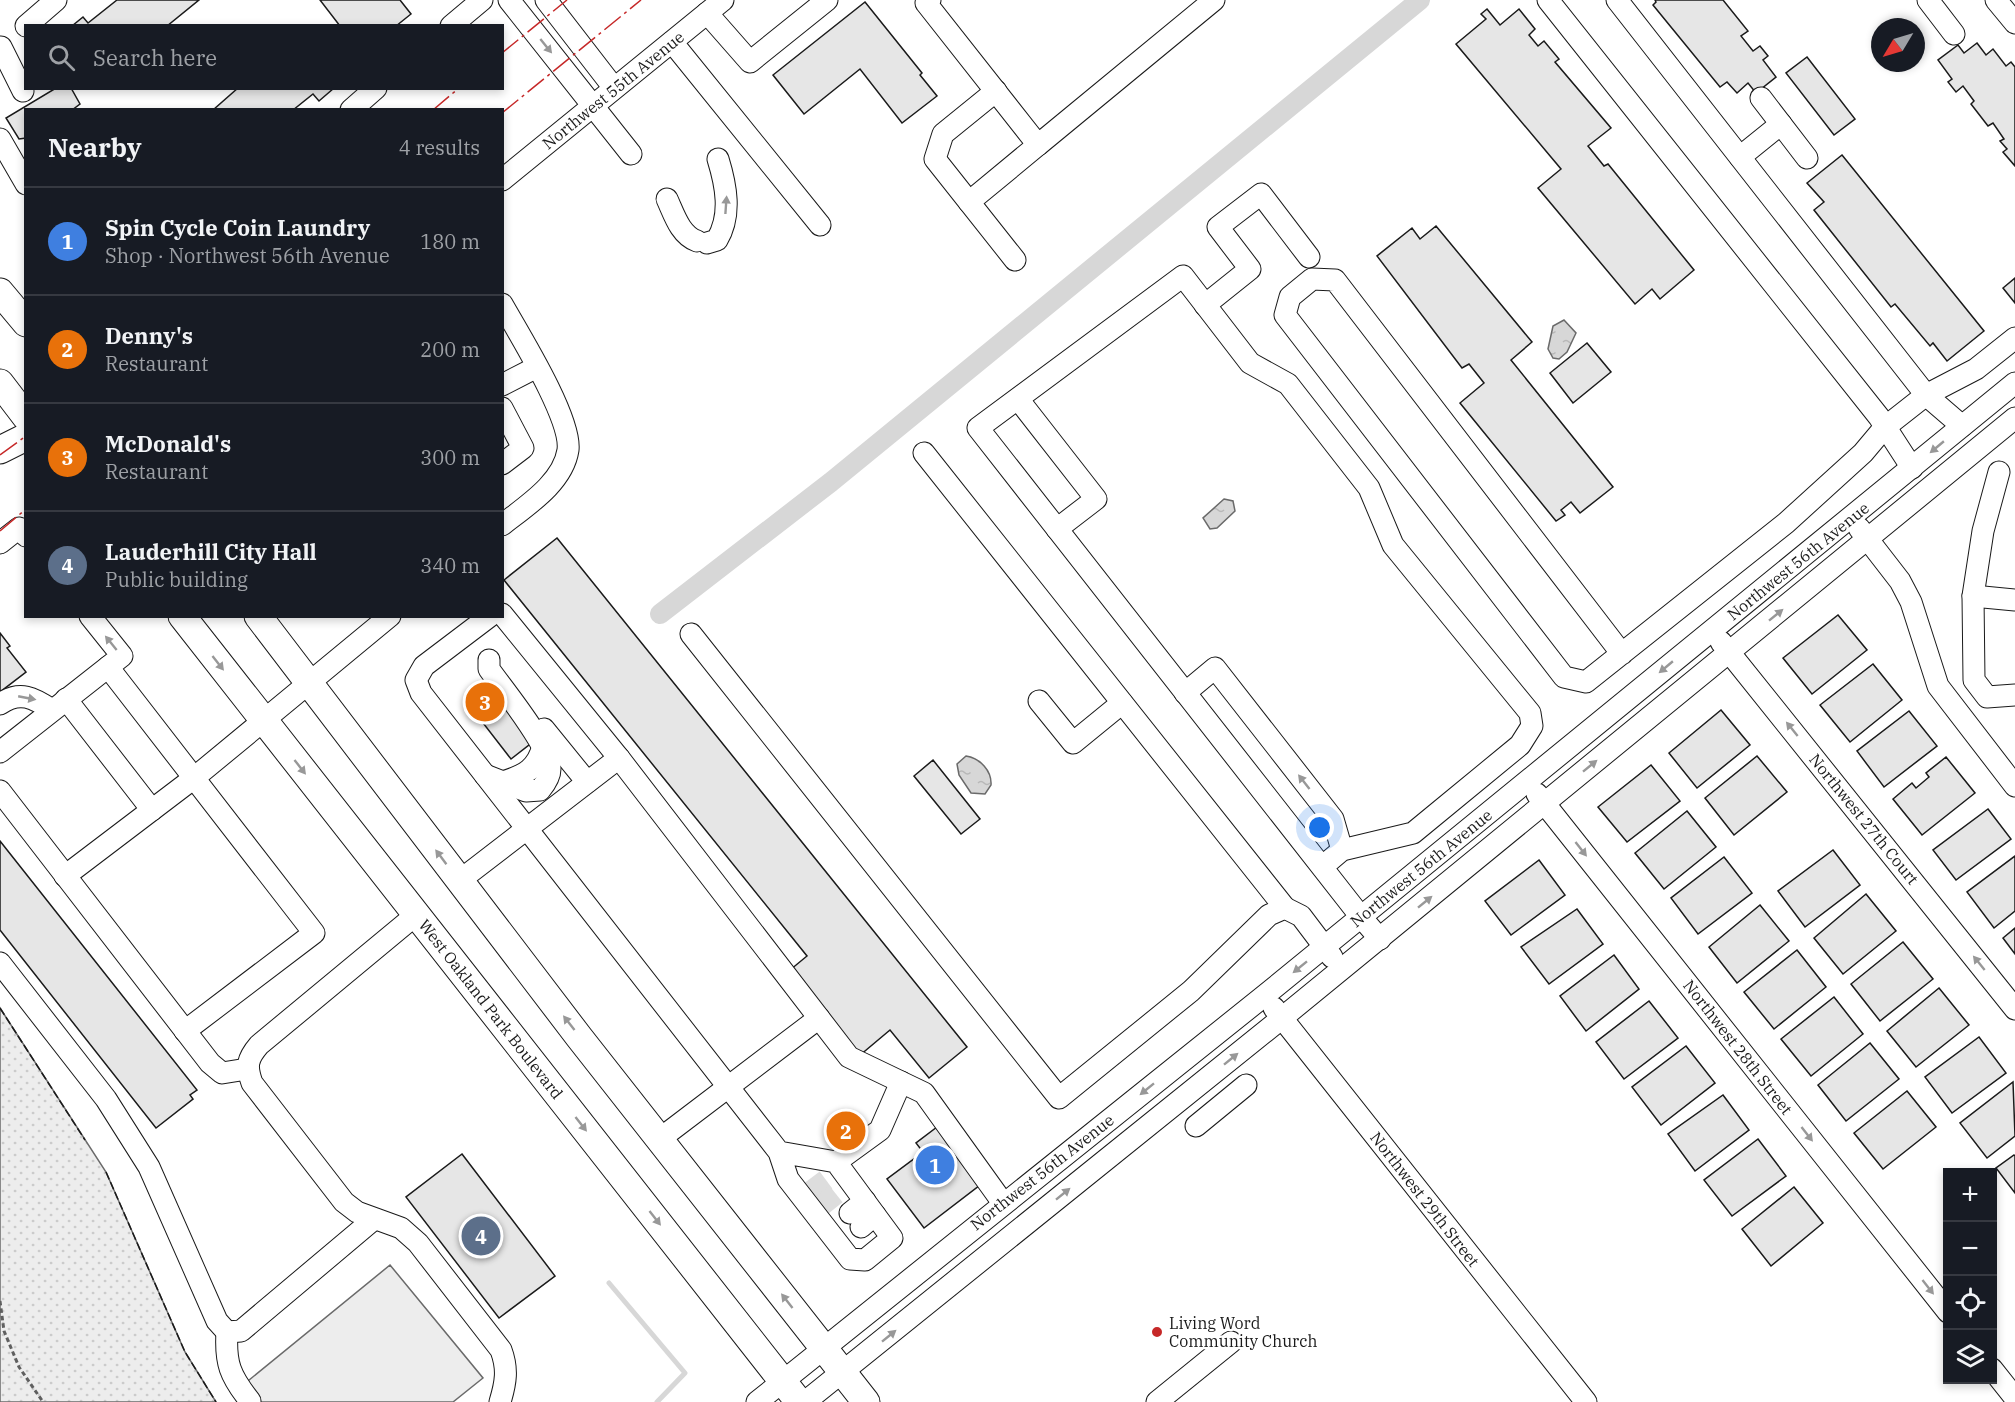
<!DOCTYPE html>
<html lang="en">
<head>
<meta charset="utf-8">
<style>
	body { margin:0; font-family:"IBM Plex Serif",serif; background:#20242c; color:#f1f3f6 }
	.controls { position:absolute; right:18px; bottom:18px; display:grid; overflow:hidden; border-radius:0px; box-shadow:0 3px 9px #0003 }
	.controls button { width:54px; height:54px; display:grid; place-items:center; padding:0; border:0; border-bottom:2px solid #363941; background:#171b24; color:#f1f3f6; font:30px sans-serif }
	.compass { position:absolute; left:1871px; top:18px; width:54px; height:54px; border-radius:50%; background:#171b24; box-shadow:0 3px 9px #0003; rotate:232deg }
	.you { position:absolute; left:1320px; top:828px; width:21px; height:21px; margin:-15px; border:4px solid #fff; border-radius:50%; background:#1a73e8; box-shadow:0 0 0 9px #1a73e833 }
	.badge { display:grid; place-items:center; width:39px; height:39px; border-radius:50%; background:#ea580c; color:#fff; font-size:20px; font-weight:700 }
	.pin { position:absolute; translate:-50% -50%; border:3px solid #fff; box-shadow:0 2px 6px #0006 }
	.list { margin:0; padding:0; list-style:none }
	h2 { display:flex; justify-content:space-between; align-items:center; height:78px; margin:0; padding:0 24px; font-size:26px }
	h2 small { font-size:20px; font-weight:400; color:#9ea1a6 }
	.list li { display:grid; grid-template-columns:39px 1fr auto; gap:18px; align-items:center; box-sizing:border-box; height:108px; padding:0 24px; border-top:2px solid #363941 }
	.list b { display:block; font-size:22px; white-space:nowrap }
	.list p { margin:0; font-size:20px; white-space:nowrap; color:#9ea1a6 }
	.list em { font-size:20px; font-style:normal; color:#9ea1a6 }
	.icon { flex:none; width:33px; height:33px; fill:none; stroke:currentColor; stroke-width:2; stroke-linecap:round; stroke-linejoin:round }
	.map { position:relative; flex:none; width:2015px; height:1402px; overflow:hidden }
	.search { position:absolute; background:#171b24; box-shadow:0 3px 9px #0003; left:24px; top:24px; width:480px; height:66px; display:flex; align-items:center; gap:15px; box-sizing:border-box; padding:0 21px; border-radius:0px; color:#9ea1a6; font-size:22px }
	.panel { position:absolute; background:#171b24; box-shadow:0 3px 9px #0003; left:24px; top:108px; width:480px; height:510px; border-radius:0px }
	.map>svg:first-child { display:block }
</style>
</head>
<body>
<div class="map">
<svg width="2015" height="1402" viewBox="0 0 2015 1402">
	<defs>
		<pattern id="grass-dots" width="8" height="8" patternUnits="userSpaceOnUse" patternTransform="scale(1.5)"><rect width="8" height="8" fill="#ededed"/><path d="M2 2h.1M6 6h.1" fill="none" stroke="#cbcbcb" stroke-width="1.8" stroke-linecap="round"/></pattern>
		<pattern id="water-ripples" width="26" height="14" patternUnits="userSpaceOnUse" patternTransform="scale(1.5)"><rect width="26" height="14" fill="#d7d7d7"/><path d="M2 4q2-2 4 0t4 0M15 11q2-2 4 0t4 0" fill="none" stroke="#b8b8b8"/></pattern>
	</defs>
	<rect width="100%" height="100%" fill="#fff"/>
	<!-- grass -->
	<path fill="url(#grass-dots)" stroke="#6a6a6a" stroke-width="1.5" d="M0,1008l106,164 79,180 31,50h-216z"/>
	<!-- pitch -->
	<path fill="#ededed" stroke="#6a6a6a" stroke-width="1.5" d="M390,1265l93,113 -30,24h-215l-6,-8z"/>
	<!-- water -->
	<g fill="url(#water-ripples)" stroke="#6a6a6a" stroke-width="1.5">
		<path d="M1564,320l12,13 -9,19 -8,7 -6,-1 -5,-9 5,-23z"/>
		<path d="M1224,499l9,2 2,10 -18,17 -7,1 -7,-11z"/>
		<path d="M966,756c14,2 26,15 25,29l-6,9 -14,-1 -12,-18 -2,-11z"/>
	</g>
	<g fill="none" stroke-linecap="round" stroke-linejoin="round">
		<!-- stream -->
		<path stroke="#d7d7d7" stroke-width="5" d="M609,1283l76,90 -28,29"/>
		<!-- canal -->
		<path stroke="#d7d7d7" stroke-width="20" d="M660,614l171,-132 589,-482"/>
	</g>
	<!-- building -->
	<g fill="#e6e6e6" stroke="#1a1a1a" stroke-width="1.5">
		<path d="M117,0h82l-32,26h-95l11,-9 5,6z"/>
		<path d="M320,0h80l11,14 -15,12h-56z"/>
		<path d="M1655,0h68l25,31 -7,5 12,15 7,-5 8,10 -5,4 13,17 -20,16 -8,-10 -11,10 -10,-11 -7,5 -67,-82 3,-3z"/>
		<path d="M865,2l57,71 -2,2 17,21 -35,27 -42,-54 -56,45 -31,-39z"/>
		<path d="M1487,9l13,16 19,-16 16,20 -6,6 9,11 6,-5 15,18 -4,3 56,66 -23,18 16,20 4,-2 86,106 -34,29 -8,-10 -17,15 -97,-116 23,-19 -105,-125 30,-25 -5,-5z"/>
		<path d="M1977,43l9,12 7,-6 13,17 5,-4 4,5v99l-12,-14 4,-3 -7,-8 4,-2 -11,-16 -5,3 -17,-22 3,-3 -11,-15 -7,6 -8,-10 4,-3 -14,-19 20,-15 6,8z"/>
		<path d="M1807,57l48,62 -21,16 -48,-62z"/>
		<path d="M56,88h15l9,16 -8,6h-46v28l-7,1 -13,-21z"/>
		<path d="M238,88h96l-15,13 -6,-7 -20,16h-80z"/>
		<path d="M1842,155l142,176 -37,30 -14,-18 -3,3 -35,-42 -4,3 -77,-97 10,-8 -17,-19z"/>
		<path d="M1436,226l96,116 -21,18 102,127 -33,26 -9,-11 -10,8 4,5 -9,6 -96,-118 24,-20 -15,-19 -7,4 -85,-112 35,-28 8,11z"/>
		<path d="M2015,278v25l-12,-15z"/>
		<path d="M1587,343l24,29 -38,31 -23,-30z"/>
		<path d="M557,538l410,509 -38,31 -39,-48 -31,26 -69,-86 17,-14 -303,-376z"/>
		<path d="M1838,615l29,35 -55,44 -29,-36z"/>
		<path d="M0,633l10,13 -3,2 19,24 -26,20z"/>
		<path d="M1873,664l29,36 -52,42 -30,-37z"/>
		<path d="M489,683l45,58 -23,18 -45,-58z"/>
		<path d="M1721,710l29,35 -53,43 -28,-35z"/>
		<path d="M1909,711l28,35 -53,41 -27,-36z"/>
		<path d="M1757,756l30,36 -53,43 -29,-37z"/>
		<path d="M1946,757l29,36 -53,42 -29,-36 19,-16 4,5 13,-11 -3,-4z"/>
		<path d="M933,760l47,59 -19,15 -47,-58z"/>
		<path d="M1651,765l29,36 -53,41 -29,-35z"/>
		<path d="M1988,809l23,30 -55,41 -23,-30z"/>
		<path d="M1687,811l29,36 -52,42 -29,-36z"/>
		<path d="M0,841l197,249 -7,5 3,4 -37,29 -156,-198z"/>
		<path d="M1833,850l27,35 -55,42 -27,-36z"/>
		<path d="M2015,856v55l-21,17 -27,-36z"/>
		<path d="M1724,857l28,36 -54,41 -27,-36z"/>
		<path d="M1539,860l26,35 -54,40 -26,-34z"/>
		<path d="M1866,894l30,37 -53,43 -29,-36z"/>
		<path d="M1760,905l29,36 -52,42 -28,-36z"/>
		<path d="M1577,909l26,35 -54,40 -28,-37z"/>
		<path d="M2015,928v26l-12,-16z"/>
		<path d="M1903,942l30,37 -53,42 -29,-37z"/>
		<path d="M1797,950l29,37 -52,42 -30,-37z"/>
		<path d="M1614,955l25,34 -53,42 -26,-35z"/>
		<path d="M1939,988l30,37 -53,42 -29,-36z"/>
		<path d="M1834,997l29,37 -52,42 -30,-37z"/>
		<path d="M1649,1001l29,37 -54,41 -28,-37z"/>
		<path d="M1979,1037l27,36 -54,40 -27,-36z"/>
		<path d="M1870,1043l29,36 -53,42 -28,-36z"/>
		<path d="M1686,1046l29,37 -54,42 -29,-38z"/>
		<path d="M2013,1082l2,54 -28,22 -27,-35z"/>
		<path d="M1907,1091l29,36 -53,42 -29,-36z"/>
		<path d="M1723,1095l26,35 -54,41 -27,-37z"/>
		<path d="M937,1127l43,58 -56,43 -37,-49 36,-27 -7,-9z"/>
		<path d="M1758,1139l28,37 -54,40 -28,-36z"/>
		<path d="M462,1154l93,122 -56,42 -93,-121z"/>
		<path d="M2014,1155l1,1v37l-19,-25z"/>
		<path d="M1794,1187l29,36 -52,43 -29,-37z"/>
	</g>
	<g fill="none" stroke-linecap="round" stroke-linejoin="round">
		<!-- minor-tunnel -->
		<g stroke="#ddd" stroke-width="21" stroke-dasharray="21 10" stroke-linecap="butt">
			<path d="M810,1192l16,-12"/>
			<path d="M821,1206l15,-12"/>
		</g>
		<!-- minor casing -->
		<g stroke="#1a1a1a" stroke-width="23">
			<g id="minor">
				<path d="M509,0l122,154"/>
				<path d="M546,0l68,88"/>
				<path d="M930,0l-4,3 112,142 176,-145"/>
				<path d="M1548,0l331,417 33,51"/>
				<path d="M1617,0l309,395 36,31"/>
				<path d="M1928,0l26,34"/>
				<path d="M1996,0l19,23"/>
				<path d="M707,13l43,49 77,-62"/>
				<path d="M26,26l30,-26"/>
				<path d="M451,26l31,-26"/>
				<path d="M672,42l148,183"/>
				<path d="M1,47l22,44"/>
				<path d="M996,91l-53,43 -8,25 80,101"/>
				<path d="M1761,98l46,60"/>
				<path d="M351,110l25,-22"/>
				<path d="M0,139l26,45"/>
				<path d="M1740,157l41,-33"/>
				<path d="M502,180l221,-180"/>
				<path d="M667,199c7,15 13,36 30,42"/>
				<path d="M969,202l69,-57"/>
				<path d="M707,243l10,-3c15,-25 9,-55 1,-81"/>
				<path d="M502,304c17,30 70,115 66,146 -5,33 -42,56 -66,75"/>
				<path d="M1205,305l45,-36 -32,-42 43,-33 48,63"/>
				<path d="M502,385l35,-18"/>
				<path d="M1018,399l78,100 -39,30"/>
				<path d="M502,408l21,40 -21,16"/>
				<path d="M924,453l361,455"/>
				<path d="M1999,472l-16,59 -10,65 1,84 13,17 28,-2"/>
				<path d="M1859,528l41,53 11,21 27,84 77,100"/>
				<path d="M0,543l19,-15 7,8"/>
				<path d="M1973,596l42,4"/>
				<path d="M502,614l117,144 230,299 75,36 79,110"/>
				<path d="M490,616l-66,50 -8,14 5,13 358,459 9,27 62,80 15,1 27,-22 -56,-76 -57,-10"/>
				<path d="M691,634l368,464 132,-107 78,-76 16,-7 16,8 31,41"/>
				<path d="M1721,642l294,367"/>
				<path d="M1622,654l-287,-374 -23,-1 -22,18 -5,18 279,362 22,5 200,-159 77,-70 21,-25 42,-33 50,-26 39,-31"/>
				<path d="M108,667l206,266 -129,98"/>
				<path d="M1185,693l30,-25 118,151 9,31"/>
				<path d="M66,699l86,111"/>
				<path d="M1039,701l34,42 49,-40"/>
				<path d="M0,704c20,-14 34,-6 52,6"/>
				<path d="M544,729l43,53"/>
				<path d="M0,752l122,-96 -32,-40"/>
				<path d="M485,775l41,16 14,-1c5,-6 10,-13 10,-21 1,-22 -47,-80 -61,-100v-9"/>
				<path d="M503,782c22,-7 34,-13 40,-36"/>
				<path d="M0,791l210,272 12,10 25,-4"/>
				<path d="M1537,794l411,518"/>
				<path d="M1322,867l20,-17 71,-17 107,-88 12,-19 -2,-13 -137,-168 -24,-57 -81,-104 -38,-21 -67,-87 -205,152 383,489 19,22"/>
				<path d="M65,876l129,-98 196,-162"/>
				<path d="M459,881l160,-123"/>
				<path d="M417,914l-158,131c-12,14 -13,21 -7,38l92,119 13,10 44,16 17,15 83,107c7,19 5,32 -1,52"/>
				<path d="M0,963l106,136 43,68 68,154 10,11 14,-1 133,-112"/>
				<path d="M1274,1008l312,394"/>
				<path d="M1196,1126l50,-41"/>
				<path d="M661,1138l158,-120"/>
				<path d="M836,1162l44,-32 21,-48"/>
				<path d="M850,1213l15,-12"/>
				<path d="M861,1227l14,-12"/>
				<path d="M227,1332c-2,31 3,44 23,69"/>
				<path d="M1992,1369l23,29"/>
				<path d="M757,1402l507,-406 751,-613"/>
				<path d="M805,1402l477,-384 733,-600"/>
				<path d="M1157,1402l74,-60"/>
			</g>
		</g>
		<!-- major casing -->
		<g stroke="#1a1a1a" stroke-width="29">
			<g id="major">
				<path d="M0,292l26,31"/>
				<path d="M0,383l26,34"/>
				<path d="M0,450l26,-13"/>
				<path d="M182,616l617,786"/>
				<path d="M258,616l321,421 287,365"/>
			</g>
		</g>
		<!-- path -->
		<path stroke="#5f5f5f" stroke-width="3" stroke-dasharray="4.5 3" stroke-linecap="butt" d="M0,1301l4,30 15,36 24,35"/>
		<!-- minor -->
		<use href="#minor" stroke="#fff" stroke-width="21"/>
		<!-- major -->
		<use href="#major" stroke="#fff" stroke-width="27"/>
		<!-- fence -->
		<g stroke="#1a1a1a" stroke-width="1.5" stroke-dasharray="8 3" stroke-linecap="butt">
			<path d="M0,1008l85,132"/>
			<path d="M106,1172l79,180 31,50"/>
		</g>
		<!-- power -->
		<g stroke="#c62828" stroke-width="1.5" stroke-dasharray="21 4.5 3 4.5" stroke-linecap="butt">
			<path d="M502,53l65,-53"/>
			<path d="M433,110l26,-22"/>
			<path d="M502,113l139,-113"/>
			<path d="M0,455l26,-19"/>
			<path d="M0,531l26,-22"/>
		</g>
	</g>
	<!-- one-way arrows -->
	<defs><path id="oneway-solid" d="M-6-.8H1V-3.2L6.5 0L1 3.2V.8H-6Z" transform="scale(1.5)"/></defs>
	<g fill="#989898">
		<use href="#oneway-solid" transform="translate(546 46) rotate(51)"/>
		<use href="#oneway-solid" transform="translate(726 205) rotate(-86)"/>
		<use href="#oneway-solid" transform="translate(1937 447) rotate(140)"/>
		<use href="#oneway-solid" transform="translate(1776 615) rotate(-39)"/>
		<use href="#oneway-solid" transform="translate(111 643) rotate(-129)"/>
		<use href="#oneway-solid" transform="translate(218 663) rotate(52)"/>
		<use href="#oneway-solid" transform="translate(1666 667) rotate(140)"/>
		<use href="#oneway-solid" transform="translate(27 698) rotate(11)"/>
		<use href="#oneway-solid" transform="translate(1792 729) rotate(-129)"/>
		<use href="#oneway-solid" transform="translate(1590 766) rotate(-39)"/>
		<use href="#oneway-solid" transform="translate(300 767) rotate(52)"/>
		<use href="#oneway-solid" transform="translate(1304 782) rotate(-128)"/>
		<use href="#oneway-solid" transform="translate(1581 849) rotate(52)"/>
		<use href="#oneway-solid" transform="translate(441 857) rotate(-127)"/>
		<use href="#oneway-solid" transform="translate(1425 902) rotate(-39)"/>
		<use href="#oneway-solid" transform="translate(1979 963) rotate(-129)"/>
		<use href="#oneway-solid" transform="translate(1300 967) rotate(141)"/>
		<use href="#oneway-solid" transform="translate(569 1023) rotate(-128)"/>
		<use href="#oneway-solid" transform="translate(1231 1059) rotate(-39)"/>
		<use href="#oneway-solid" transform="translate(1147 1089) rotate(141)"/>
		<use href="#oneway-solid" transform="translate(581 1124) rotate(52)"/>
		<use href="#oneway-solid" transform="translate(1807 1134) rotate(52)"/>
		<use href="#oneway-solid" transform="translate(1063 1194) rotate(-39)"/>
		<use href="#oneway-solid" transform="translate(655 1218) rotate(52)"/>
		<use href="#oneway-solid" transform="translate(1928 1287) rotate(52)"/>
		<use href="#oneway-solid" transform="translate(787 1301) rotate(-128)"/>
		<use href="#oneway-solid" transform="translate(889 1336) rotate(-39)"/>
	</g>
	<!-- markers -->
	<circle fill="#c62828" stroke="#fff" stroke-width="2" cx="1157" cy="1332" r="6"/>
	<g text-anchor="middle" stroke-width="4.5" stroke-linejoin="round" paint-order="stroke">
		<!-- street labels -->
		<g font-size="16" fill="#1a1a1a" stroke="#fff">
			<text transform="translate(613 90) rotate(-39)" y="6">Northwest 55th Avenue</text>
			<text transform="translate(1798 561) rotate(-39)" y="6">Northwest 56th Avenue</text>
			<text transform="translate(1864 819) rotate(51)" y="6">Northwest 27th Court</text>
			<text transform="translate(1421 868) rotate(-39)" y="6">Northwest 56th Avenue</text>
			<text transform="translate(491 1009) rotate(52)" y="6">West Oakland Park Boulevard</text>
			<text transform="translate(1738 1047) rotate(52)" y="6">Northwest 28th Street</text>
			<text transform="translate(1042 1172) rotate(-38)" y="6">Northwest 56th Avenue</text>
			<text transform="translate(1425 1199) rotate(52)" y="6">Northwest 29th Street</text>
		</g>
		<!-- poi labels -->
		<g font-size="16" fill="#1a1a1a" stroke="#fff" text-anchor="start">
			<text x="1169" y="1329">Living Word<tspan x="1169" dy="18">Community Church</tspan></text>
		</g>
	</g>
</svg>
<div class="controls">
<button>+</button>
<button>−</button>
<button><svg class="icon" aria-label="locate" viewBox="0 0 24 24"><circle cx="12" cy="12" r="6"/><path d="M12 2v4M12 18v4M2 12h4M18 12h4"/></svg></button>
<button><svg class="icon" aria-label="layers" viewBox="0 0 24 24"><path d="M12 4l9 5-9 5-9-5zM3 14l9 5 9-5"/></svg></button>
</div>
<svg class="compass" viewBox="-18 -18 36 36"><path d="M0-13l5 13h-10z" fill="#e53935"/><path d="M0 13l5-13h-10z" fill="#9ea1a6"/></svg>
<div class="you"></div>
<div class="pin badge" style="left:935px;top:1165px;background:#3f7fe0">1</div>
<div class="pin badge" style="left:846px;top:1131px;background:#e8710a">2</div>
<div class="pin badge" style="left:485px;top:702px;background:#e8710a">3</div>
<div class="pin badge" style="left:481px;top:1236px;background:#5c6f8a">4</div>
<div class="search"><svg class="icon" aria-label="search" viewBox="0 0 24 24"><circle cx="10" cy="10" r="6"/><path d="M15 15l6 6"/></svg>Search here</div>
<section class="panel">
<h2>Nearby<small>4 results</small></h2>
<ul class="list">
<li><span class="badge" style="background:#3f7fe0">1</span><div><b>Spin Cycle Coin Laundry</b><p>Shop · Northwest 56th Avenue</p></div><em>180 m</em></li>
<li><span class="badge" style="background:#e8710a">2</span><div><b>Denny's</b><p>Restaurant</p></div><em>200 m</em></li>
<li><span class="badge" style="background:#e8710a">3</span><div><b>McDonald's</b><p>Restaurant</p></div><em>300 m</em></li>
<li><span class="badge" style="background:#5c6f8a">4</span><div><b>Lauderhill City Hall</b><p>Public building</p></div><em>340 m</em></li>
</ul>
</section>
</div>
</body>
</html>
